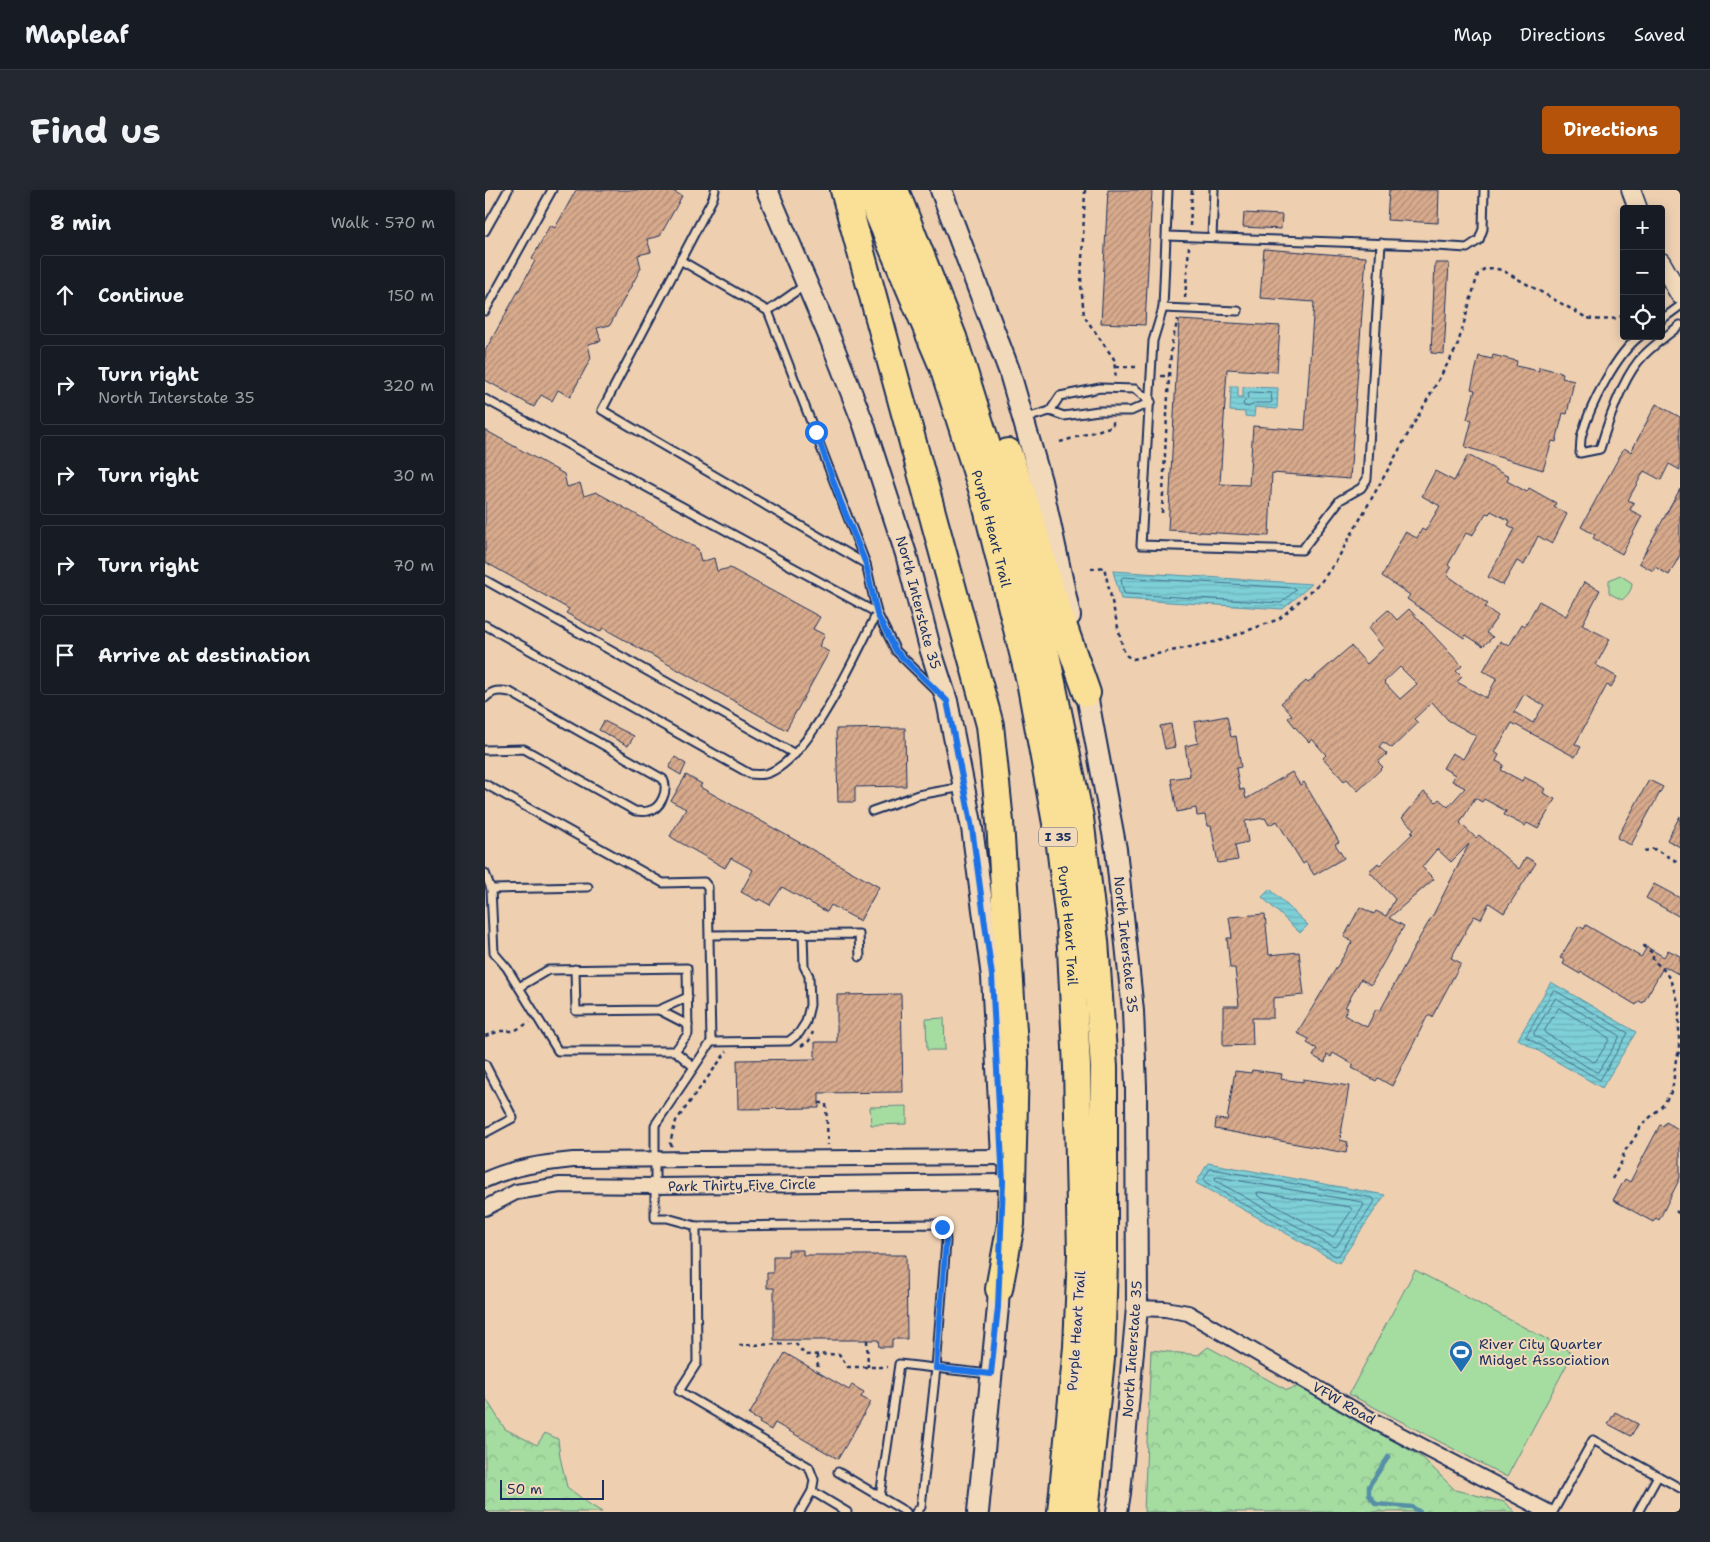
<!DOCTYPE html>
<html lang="en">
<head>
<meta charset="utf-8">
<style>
	body { margin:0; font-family:"Shantell Sans",sans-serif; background:#242831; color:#f1f3f6 }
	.controls { position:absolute; right:15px; top:15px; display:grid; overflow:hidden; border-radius:5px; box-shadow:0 2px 12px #0003 }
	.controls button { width:45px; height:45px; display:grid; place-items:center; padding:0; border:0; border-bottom:1px solid #363941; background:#171b24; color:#f1f3f6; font:25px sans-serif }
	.scale { position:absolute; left:15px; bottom:12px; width:104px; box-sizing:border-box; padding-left:5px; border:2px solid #1b2f5e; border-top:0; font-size:14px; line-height:18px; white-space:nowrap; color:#1b2f5e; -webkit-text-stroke:4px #f2d9ba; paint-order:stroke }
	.stop { position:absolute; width:15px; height:15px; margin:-11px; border:4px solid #1a73e8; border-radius:50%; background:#fff }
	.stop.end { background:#1a73e8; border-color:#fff; box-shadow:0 1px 5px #0008 }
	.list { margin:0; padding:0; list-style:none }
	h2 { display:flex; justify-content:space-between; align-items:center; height:65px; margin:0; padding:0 20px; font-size:21px }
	h2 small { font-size:16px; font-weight:400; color:#9ea1a6 }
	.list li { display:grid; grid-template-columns:32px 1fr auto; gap:15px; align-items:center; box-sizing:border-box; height:80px; margin:0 10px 10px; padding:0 10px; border:1px solid #363941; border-radius:5px }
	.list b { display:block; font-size:19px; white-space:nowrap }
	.list p { margin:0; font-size:16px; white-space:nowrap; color:#9ea1a6 }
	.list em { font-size:16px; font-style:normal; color:#9ea1a6 }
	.icon { flex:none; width:28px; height:28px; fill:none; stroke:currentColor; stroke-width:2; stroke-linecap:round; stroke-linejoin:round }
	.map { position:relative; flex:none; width:1195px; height:1322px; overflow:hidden; border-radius:5px }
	header { display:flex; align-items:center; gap:30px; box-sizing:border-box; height:70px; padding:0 25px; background:#171b24; border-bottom:1px solid #363941 }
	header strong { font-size:24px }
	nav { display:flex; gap:28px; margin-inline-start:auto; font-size:18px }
	.intro { display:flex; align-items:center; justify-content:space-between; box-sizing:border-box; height:120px; padding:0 30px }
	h1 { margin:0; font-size:35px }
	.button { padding:12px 22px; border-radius:5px; background:#b45309; color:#fff; font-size:18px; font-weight:700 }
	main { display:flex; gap:30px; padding:0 30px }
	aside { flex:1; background:#171b24; border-radius:5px; box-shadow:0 2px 12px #0003 }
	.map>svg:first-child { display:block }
</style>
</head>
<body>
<header>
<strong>Mapleaf</strong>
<nav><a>Map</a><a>Directions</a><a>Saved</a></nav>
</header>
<div class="intro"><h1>Find us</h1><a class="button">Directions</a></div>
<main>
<aside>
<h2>8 min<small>Walk · 570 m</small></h2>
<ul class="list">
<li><svg class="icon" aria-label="ahead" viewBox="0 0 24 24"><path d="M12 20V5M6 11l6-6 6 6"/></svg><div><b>Continue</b></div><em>150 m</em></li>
<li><svg class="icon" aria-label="right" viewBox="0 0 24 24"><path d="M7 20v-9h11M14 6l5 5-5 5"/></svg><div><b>Turn right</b><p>North Interstate 35</p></div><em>320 m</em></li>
<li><svg class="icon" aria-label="right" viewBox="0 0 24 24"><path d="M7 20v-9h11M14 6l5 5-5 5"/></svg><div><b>Turn right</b></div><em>30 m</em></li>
<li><svg class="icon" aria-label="right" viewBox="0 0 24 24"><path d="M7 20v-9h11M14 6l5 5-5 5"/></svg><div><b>Turn right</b></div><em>70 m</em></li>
<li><svg class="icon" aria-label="arrive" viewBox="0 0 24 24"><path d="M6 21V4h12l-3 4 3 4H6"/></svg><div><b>Arrive at destination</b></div></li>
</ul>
</aside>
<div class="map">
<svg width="1195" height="1322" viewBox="0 0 1195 1322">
	<defs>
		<pattern id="forest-crowns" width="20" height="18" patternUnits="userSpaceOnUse" patternTransform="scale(1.25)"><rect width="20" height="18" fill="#a5dca0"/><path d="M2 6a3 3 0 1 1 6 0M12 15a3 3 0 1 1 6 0" fill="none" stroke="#8dbd8c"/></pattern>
		<pattern id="water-rules" width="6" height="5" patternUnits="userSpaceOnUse" patternTransform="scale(1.25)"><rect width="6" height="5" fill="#7ecfd6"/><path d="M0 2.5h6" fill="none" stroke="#6cb2ba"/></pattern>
		<pattern id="building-hatch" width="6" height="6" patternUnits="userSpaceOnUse" patternTransform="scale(1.25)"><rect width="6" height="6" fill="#d8aa8c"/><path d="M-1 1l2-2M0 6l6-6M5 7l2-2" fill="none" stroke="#ae8b76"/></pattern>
	</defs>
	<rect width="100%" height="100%" fill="#eed0b1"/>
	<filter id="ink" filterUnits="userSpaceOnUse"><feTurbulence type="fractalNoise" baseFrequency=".02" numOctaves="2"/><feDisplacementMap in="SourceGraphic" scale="10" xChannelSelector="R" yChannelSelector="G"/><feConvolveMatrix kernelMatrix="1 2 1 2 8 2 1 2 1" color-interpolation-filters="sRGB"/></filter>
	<g filter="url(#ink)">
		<!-- forest -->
		<g fill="url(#forest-crowns)" stroke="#60867f">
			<path d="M723,1157l79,43 12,-4 124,72 32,32 49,12 11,10h-371l7,-162 47,5z"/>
			<path d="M0,1207l20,32 32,16 8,-12 13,6 2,18 7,30 22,17 13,8h-117z"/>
		</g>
		<!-- park -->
		<g fill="#a5dca0" stroke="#60867f">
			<path d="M1135,385l12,8c0,7 -4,12 -10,17l-13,-7v-13z"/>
			<path d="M459,828l1,32h-18l-1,-31z"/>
			<path d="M422,916v18l-36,1 -1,-18z"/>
			<path d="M930,1080l158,83 -66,124 -158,-83z"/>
		</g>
		<!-- water -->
		<g fill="url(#water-rules)" stroke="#568fa6">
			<path d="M746,196h7v11h5v-10l35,1 -1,21 -22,-2 -1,10 -9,-1v-4l-15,-1z"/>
			<path d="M628,381l199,13 -29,25 -162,-10z"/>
			<path d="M785,699l38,36 -8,8 -38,-36z"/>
			<path d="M1066,792l85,50 -34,56 -84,-49z"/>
			<path d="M723,973l177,32 -46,68 -143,-80z"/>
		</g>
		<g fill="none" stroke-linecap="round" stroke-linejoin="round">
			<!-- shore -->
			<g stroke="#436f8e" stroke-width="1">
				<path d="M765,202l21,1 1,9 -2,1h-15l-6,4 -5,-1 -1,-3 4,-4z"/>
				<path d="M638,387l170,11 3,2 -15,13 -155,-9 -2,-1 -3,-13z"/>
				<path d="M1069,800l74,43 -28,47 -74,-43z"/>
				<path d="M1071,808l63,37v3l-21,34h-2l-62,-37v-2z"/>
				<path d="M1074,818l50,30v2l-13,21 -3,1 -48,-29v-3z"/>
				<path d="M727,979l161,29 2,3 -36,54 -3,1 -131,-74 -1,-3 5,-9z"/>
				<path d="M733,987l144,25 2,3 -27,41 -3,1 -118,-66 -1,-3z"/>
				<path d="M775,1002l90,15 2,3 -18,26 -2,1 -74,-41 -1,-3z"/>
			</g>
			<!-- stream -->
			<path stroke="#568fa6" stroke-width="4.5" d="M904,1266l-20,30v9l7,9 36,3 8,5"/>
		</g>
		<!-- building -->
		<g fill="url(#building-hatch)" stroke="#1b2f5e" fill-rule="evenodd">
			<path d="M91,0h95l11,6 -22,40 -13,3 4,13 -13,3 3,13 -31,57 -13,3 4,13 -13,3 3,14 -21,39 -12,-7 -6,11 -11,-6 -7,12 -49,-27v-29l50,-90 -3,-2 18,-34 5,3z"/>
			<path d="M623,0h44l-7,135 -44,-2z"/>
			<path d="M904,0h50l-1,33 -51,-3z"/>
			<path d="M759,23l38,2 -1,14 -38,-2z"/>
			<path d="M779,59l102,8 -16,222 -78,-6 -3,63 -101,-6 11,-210 101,6 -3,46 -50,-3 -7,115 29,1 4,-59 52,4 9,-128 -54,-4z"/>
			<path d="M950,73h14l-5,91 -13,-1z"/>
			<path d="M1008,165l24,6 -1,5 23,5v-4l24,6 -1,5 12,3 -7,33 -4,-1 -7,29 -4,-1 -9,29 -78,-23 7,-27 -5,-1 8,-29 -4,-1 8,-33 13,3z"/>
			<path d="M1171,214l24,13v53l-11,-6 -8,16 -17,-9 -16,29 6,3 -4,7 12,6 -20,38 -29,-16 2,-3 -14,-8 43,-79 7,4z"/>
			<path d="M0,240l79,44 3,13 13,-4 4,13 12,-4 102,57 3,13 13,-4 3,13 13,-3 90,49 -7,12 12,6 -6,11 10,6 -43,78 -183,-102 -3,4 -34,-19 3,-4 -84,-47z"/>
			<path d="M983,265l41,22 -2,4 20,11 2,-4 16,9 11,6 -2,4 13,7 -15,30 -14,-8 -14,29 -7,-4 -14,24 -15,-8 27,-48 -7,-4 2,-4 -19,-10 -2,3 -3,-1 -14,23 -6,-3 -18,32 3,3 -4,7 41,29 -3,3 13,9 -12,17 7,4 -10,9 -17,-11 -2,3 -50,-34 -7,-5 3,-4 -28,-19 23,-44 12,6 5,-9 3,2 15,-25 -18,-10 13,-25 19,10z"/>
			<path d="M1195,299v66l-11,20 -14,-8 -2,4 -14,-8z"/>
			<path d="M1099,392l16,8 -18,35 28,14 -14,26 21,12 -6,10 -4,-2 -32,59 6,3 -6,10 -63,-34 -17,29 4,3 -3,6 8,4 -3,5 21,11 2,-4 14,7 7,5 -2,4 12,6 -17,30 -11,-6 -2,3 -21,-11 2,-4 -22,-12 -2,3 -7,-4 -15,25 16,15 3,-3 40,34 7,-12 10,6 -32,50 -15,-10 -8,16 -7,-3 -23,42 10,5 -29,54 -4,-2 -36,71 -14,-8 -2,3 -24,-13 2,-3 -21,-12 -2,4 -4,-3 -2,9 -12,-7 4,-7 -10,-6 2,-4 -12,-6 55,-91 -8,-5 16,-30 14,7 2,-3 10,5 9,-17 -26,-28 9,-8 2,2 33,-32 -2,-1 3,-3 -12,-11 22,-26 12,10 3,-3 9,8 17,-19 -13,-7 3,-6 -12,-7 9,-15 11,6 13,-23 -28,-16 -16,-18 -18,17 4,4 -26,25 -9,-6 -4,5 8,7 -9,8 5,5 -25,24 -11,-12 -3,2 -21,-23 3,-3 -14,-16 -3,3 -14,-15 -7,-9 4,-3 -11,-12 25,-22 2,2 43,-37 16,18 17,-16 -16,-20 20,-18 9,10 12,-11 53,57 -6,5 6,6 -5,5 29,16 11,-20 -14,-7 17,-30 9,5 13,-22 3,2 14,-25 27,15zM915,477l17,17 -17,15 -16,-17zM1039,504l20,11 -11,18 -19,-11zM984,654l-36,71 -12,20 -41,76 -4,-2 -9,18 -23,-12 4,-7 -3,-1 16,-28 10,6 33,-59 -15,-8 45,-39 -12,-12 15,-18 14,13z"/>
			<path d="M742,526l4,21 5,-1 5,31 -5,1 4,22 4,-1 2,10 46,-27 8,13 4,-3 35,60 -4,2 9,14 -30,17 -8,-13 -3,2 -26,-43 -8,4 -4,-7 -20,3 3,21 -13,3 3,15 -20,3 -7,-37h-4l-2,-11 -8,1 -1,-8 -19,4 -6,-33 19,-3 -5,-30 13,-3 -4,-21z"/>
			<path d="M119,531l30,15 -6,10 -29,-16z"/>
			<path d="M686,534l4,23 -10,2 -5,-23z"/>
			<path d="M420,538l1,58 -51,1v15h-17l-2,-73z"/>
			<path d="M190,567l11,7 -5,11 -12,-7z"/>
			<path d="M201,585l16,9 -2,3 179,100 -19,34 -29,-16 -4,7 -45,-25 -12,18 -11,-6 -1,2 -17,-9 12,-22 -22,-12 -6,10 -51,-29 -4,-3 16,-27 -15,-8z"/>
			<path d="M1164,590l14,7 -32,58 -14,-7z"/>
			<path d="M1195,626v31l-13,-7z"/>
			<path d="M1169,694l26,14v19l-34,-19z"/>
			<path d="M780,724l4,41 30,-3 5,43 -31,3v20h-21l1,27 -30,1v-40h16l-4,-38h-5l-3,-30h5l-3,-21z"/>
			<path d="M1101,735l55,32 6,-10 17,10 4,-7 12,6v19l-16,-9 -21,37 -4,-2 -3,4 -55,-33 -1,2 -17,-10 2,-4 -5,-2 19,-32 5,3z"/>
			<path d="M416,804l2,98 -84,1v15l-81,1 -1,-49 78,-1v-17h22v-47z"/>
			<path d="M767,880l30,4 -1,5 22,3v-3l46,7 -9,54 8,2 -2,11 -131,-24 1,-10 11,1 8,-49 16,2z"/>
			<path d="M1181,932l14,8v48l-21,42 -3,-2 -3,4 -40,-22 12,-21 5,3 30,-57 3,1z"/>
			<path d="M303,1060h15v5h103l1,84h-15v8h-13l-1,-7h-104v-52h-7v-15h6v-17h15z"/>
			<path d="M300,1163l64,37 3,-5 12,7 -3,5 10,5 -33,57 -63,-36 -4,7 -12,-7 1,-2 -11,-6z"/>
			<path d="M1130,1222l23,12 -7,12 -23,-12z"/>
		</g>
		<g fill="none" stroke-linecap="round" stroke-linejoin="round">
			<!-- service casing -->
			<g stroke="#1b2f5e" stroke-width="11">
				<g id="service">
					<path d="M230,0l-2,8 -111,212 264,154 11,49 19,38 42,41"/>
					<path d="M683,0l-5,118 -10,33 -12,204 161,5 38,-50 21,-12 6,-9 14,-236"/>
					<path d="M0,41l23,-41"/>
					<path d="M682,46l254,9 46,3 12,-8 4,-11 1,-39"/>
					<path d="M727,47l2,-47"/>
					<path d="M195,70l88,51 37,-26"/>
					<path d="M678,118l75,3"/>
					<path d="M0,121l67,-121"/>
					<path d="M283,121l98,253"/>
					<path d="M1176,130l19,-14"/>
					<path d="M1155,146c-24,18 -50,70 -58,98 -2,6 -1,13 -2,19l20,-4c8,-27 24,-75 44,-94 11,-11 24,-20 36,-30"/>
					<path d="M0,209l392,214"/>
					<path d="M565,221l10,-15 40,-8 35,1 16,13"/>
					<path d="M541,228l24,-7 14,5 34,-5h33l20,-9"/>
					<path d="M0,390l310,174"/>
					<path d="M0,435l265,149c4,0 10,1 15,0 43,-10 92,-122 112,-161"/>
					<path d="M0,508c8,-8 14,-8 25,-6l153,87c6,11 -2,30 -15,32 -4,1 -9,0 -13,0l-111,-62 -39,1"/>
					<path d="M0,594l178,99 41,-1 4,5 3,155 -56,83v93h12l29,8 240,-2c8,4 10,9 10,18l-10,126 -15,139 -5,5"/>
					<path d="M387,621l46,-16 45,-8"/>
					<path d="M0,683l6,16 3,64 13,15 51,83h117l19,16"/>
					<path d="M6,699l97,-2"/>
					<path d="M225,745l149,-1 1,23"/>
					<path d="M90,779l1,42 83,-1 29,-13"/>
					<path d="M34,797l29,-17 139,-2 1,66 -13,17"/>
					<path d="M174,820l29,15"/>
					<path d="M226,852l78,-1 10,-8 7,-11 4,-17 -1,-29 -5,-10 -1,-32"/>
					<path d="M0,874l28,54 -28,15"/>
					<path d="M211,1036l1,137 -18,28 130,76 5,13 -2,11"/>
					<path d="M353,1282l68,40"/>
					<path d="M395,1307l19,-133 90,10"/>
					<path d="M315,1322l12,-21 35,21"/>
					<path d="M1068,1322l40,-72 87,48"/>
					<path d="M1153,1322l20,-36"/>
				</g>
			</g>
			<!-- minor casing -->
			<g stroke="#1b2f5e" stroke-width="18">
				<g id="minor">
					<path d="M0,990c28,-13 58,-17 88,-20l429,-3"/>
					<path d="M0,1018l31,-16 44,-7 95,1 348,-4"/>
					<path d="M652,1118l28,1 23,4 184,107 176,92"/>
				</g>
			</g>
			<!-- tertiary casing -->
			<g stroke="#1b2f5e" stroke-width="21">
				<g id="tertiary">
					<path d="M1146,0l7,19"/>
					<path d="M1176,72l19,33"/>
				</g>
			</g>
			<!-- secondary casing -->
			<g stroke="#1b2f5e" stroke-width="24">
				<g id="secondary">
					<path id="s1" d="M282,0l63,148 34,87 42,129 24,94 17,53 25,127 20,149 10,179"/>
					<path d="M456,0l68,180 32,111 29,135"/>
					<path id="s2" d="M599,489l32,170 17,162 3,76 1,221 -17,185 -3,19"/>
					<path d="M493,1322l20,-205 1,-32"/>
				</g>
			</g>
			<!-- motorway casing -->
			<g stroke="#1b2f5e" stroke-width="30">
				<g id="motorway">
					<path d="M359,0l146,535 10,97 15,241 -4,161 -12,65"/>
					<path id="s3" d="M383,0l75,177 40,125 47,189 30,164 10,85 7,137 4,187 -4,93 -16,165"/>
					<path d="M410,0l58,147 81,259 46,222 15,123 9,126v194l-3,98 -16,153"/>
					<path d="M523,262l23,69 16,58 40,114"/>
				</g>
			</g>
			<!-- path -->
			<g stroke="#1b2f5e" stroke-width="2.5" stroke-dasharray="4 4" stroke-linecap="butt">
				<path d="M600,0l-4,94 3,32 30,43 2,21"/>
				<path d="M705,36l2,-36"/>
				<path d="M700,108l4,-51"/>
				<path d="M631,177h23"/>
				<path d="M676,186h8l3,-34 6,-23"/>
				<path d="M575,252l53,-16v-6"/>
				<path d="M677,323l7,-137"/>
				<path d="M606,379l13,-2 19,82 4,7 6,3 86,-18 60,-22 42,-37 16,-22 120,-213 21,-73c7,-8 14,-6 24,-4l85,48c13,2 24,3 37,-3"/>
				<path d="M1159,661l10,-2 26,14"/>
				<path d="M0,846l15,-5h14l16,-9"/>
				<path d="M316,856l8,-5 4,-9"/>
				<path d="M334,913h7l2,42"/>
				<path d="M187,956l-2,-3 6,-22 51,-70"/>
				<path d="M1127,989l10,-18 2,-9 10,-13 7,-13 23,-22 7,-12 2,-7 3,-26 3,-7v-48l-9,-25 -7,-10 -10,-9v-7l-9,-6 2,-5"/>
				<path d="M1191,1021l4,3"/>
				<path d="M382,1150l1,27"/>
				<path d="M254,1155l57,-1 9,11 34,-1 9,13h40"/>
				<path d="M332,1165l1,17"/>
			</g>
			<!-- service -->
			<use href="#service" stroke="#f2d9ba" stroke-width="7"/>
			<!-- minor -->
			<use href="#minor" stroke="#f2d9ba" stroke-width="14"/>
			<!-- tertiary -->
			<use href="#tertiary" stroke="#f2d9ba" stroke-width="18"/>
			<!-- secondary -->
			<use href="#secondary" stroke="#f2d9ba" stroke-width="20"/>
			<!-- motorway -->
			<use href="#motorway" stroke="#fadf96" stroke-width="26"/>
		</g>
	</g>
	<g fill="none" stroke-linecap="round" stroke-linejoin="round" filter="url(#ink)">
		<!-- route -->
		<path stroke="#1a73e8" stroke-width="6" d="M331,242l24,68 26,64 11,50 19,37 51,50 25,127 20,148 11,206 -5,125 -7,67 -55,-6 10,-126v-8l-4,-7"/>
	</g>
	<!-- icons -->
	<defs>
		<g id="stadium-pin" transform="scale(1.25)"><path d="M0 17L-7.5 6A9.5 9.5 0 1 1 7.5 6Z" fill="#1f6fb2" stroke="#f2d9ba"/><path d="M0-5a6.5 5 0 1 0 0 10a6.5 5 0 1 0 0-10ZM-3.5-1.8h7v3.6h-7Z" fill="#fff"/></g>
	</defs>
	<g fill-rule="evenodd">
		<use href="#stadium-pin" x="976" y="1162"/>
	</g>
	<g text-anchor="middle" stroke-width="4" stroke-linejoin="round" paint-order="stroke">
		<!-- shield labels -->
		<rect fill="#f2d9ba" stroke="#5c627a" stroke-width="1" x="554" y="637.5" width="38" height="19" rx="4"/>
		<g font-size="12" font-weight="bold" fill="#1b2f5e">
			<text x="573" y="651">I 35</text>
		</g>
		<!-- street labels -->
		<g font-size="14" fill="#1b2f5e" stroke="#f2d9ba">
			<text dy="5" stroke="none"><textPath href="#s3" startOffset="361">Purple Heart Trail</textPath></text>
			<text dy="5" stroke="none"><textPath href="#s1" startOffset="440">North Interstate 35</textPath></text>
			<text dy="5" stroke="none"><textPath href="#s3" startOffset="766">Purple Heart Trail</textPath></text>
			<text dy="5" stroke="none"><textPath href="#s2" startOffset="269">North Interstate 35</textPath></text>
			<text transform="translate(257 995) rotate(-1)" y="5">Park Thirty Five Circle</text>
			<text transform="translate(591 1141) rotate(-86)" y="5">Purple Heart Trail</text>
			<text transform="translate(647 1159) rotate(-86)" y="5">North Interstate 35</text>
			<text transform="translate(859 1213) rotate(30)" y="5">VFW Road</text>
		</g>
		<!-- poi labels -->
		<g font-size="14" fill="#1b2f5e" stroke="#f2d9ba" text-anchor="start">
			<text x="994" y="1159">River City Quarter<tspan x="994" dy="16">Midget Association</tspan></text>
		</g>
	</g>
</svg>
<div class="controls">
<button>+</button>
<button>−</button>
<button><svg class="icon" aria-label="locate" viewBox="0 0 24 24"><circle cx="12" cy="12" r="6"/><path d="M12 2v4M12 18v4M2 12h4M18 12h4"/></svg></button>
</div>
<div class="scale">50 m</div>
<div class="stop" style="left:331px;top:242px"></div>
<div class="stop end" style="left:457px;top:1037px"></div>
</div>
</main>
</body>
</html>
